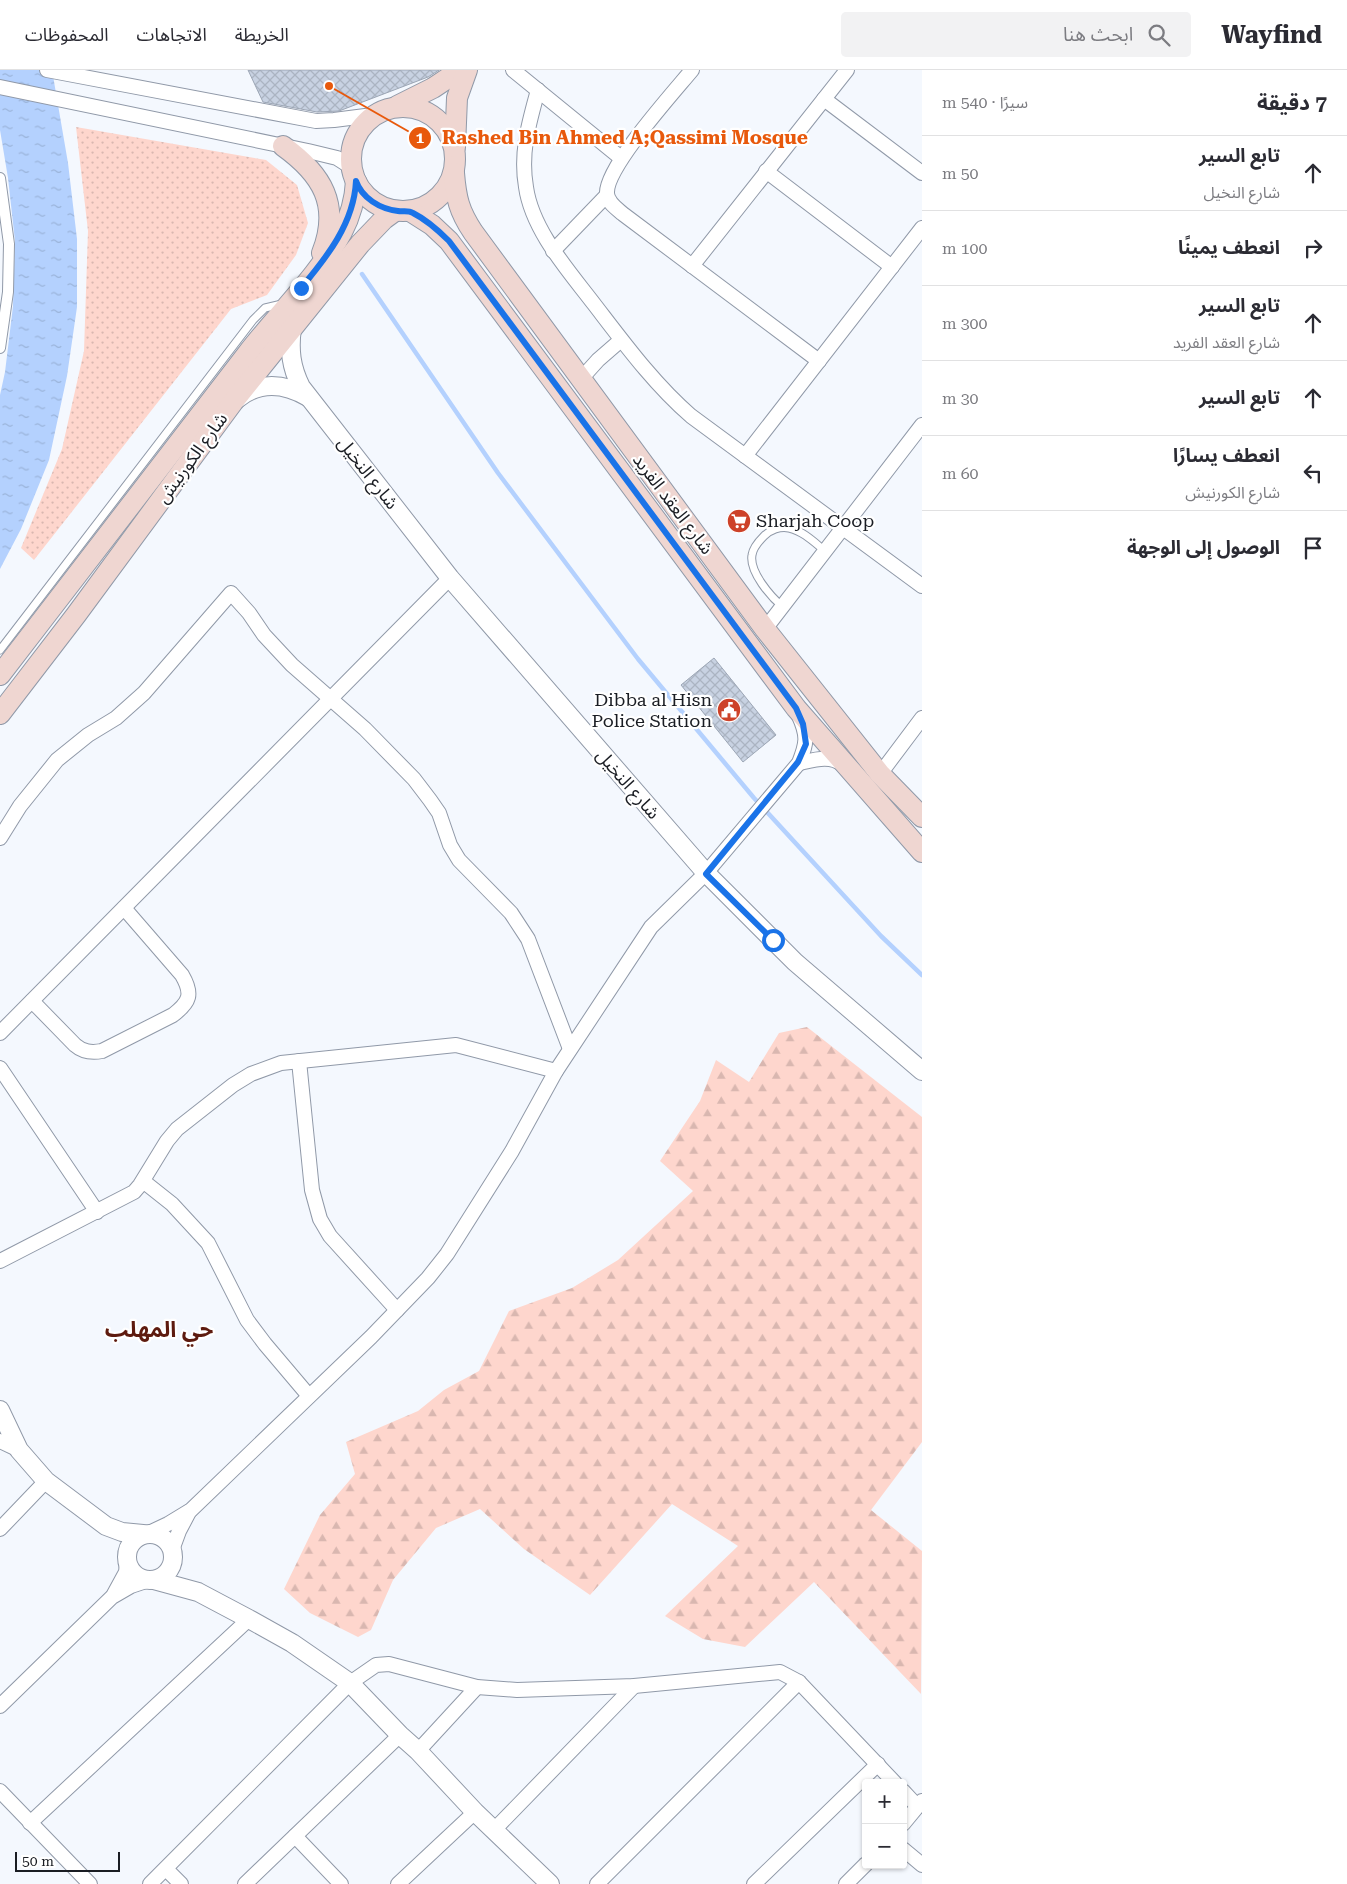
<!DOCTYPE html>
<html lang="ar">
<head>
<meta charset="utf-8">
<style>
	body { margin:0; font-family:"Roboto Serif","Noto Sans Arabic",serif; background:#f2f2f3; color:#2b2b33; direction:rtl }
	.controls { position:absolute; right:15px; bottom:15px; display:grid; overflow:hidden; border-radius:5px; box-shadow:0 1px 4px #0004 }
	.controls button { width:45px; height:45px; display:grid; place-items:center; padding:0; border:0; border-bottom:1px solid #e1e1e2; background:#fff; color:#2b2b33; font:25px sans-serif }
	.scale { position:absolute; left:15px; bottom:12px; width:105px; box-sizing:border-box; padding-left:5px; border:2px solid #1a1d23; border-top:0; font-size:14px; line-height:18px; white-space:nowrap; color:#1a1d23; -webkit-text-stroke:4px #fff; paint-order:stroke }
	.stop { position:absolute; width:15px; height:15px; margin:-11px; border:4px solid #1a73e8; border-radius:50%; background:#fff }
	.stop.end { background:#1a73e8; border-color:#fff; box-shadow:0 1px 5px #0008 }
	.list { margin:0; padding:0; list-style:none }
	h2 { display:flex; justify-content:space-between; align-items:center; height:65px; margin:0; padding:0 20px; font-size:21px }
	h2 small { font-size:16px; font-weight:400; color:#7c7c81 }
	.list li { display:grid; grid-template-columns:32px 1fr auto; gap:15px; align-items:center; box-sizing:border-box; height:75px; padding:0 20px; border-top:1px solid #e1e1e2 }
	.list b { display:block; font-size:19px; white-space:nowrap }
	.list p { margin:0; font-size:16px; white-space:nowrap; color:#7c7c81 }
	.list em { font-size:16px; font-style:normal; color:#7c7c81 }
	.icon { flex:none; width:28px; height:28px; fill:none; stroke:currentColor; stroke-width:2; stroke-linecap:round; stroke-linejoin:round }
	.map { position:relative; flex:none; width:922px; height:1814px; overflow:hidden; direction:ltr }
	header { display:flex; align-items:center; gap:30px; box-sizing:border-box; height:70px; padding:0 25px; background:#fff; border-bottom:1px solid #e1e1e2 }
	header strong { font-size:24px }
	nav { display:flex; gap:28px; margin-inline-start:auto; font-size:18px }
	.search { width:350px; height:45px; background:#f2f2f3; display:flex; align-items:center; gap:12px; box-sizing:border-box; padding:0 18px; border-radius:5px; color:#7c7c81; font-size:19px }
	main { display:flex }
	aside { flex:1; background:#fff }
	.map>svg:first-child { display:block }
</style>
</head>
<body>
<header>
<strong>Wayfind</strong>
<div class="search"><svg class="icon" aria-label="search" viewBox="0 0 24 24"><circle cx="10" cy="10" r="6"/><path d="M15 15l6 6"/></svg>ابحث هنا</div>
<nav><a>الخريطة</a><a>الاتجاهات</a><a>المحفوظات</a></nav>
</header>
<main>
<aside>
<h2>7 دقيقة<small>سيرًا · 540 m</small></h2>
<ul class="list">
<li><svg class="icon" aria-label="ahead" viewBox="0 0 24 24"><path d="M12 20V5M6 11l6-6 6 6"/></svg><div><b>تابع السير</b><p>شارع النخيل</p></div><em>50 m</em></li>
<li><svg class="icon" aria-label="right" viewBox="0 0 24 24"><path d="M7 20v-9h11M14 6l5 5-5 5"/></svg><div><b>انعطف يمينًا</b></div><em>100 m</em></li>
<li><svg class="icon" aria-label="ahead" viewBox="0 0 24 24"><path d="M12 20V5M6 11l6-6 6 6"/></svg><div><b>تابع السير</b><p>شارع العقد الفريد</p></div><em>300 m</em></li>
<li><svg class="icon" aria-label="ahead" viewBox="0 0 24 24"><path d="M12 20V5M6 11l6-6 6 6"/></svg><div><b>تابع السير</b></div><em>30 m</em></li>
<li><svg class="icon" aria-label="left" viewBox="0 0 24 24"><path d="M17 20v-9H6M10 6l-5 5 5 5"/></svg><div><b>انعطف يسارًا</b><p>شارع الكورنيش</p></div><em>60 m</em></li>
<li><svg class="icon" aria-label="arrive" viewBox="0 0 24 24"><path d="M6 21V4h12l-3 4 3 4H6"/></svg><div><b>الوصول إلى الوجهة</b></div></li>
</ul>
</aside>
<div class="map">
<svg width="922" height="1814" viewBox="0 0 922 1814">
	<defs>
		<pattern id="grass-dots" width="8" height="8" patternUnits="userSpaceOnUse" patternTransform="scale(1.25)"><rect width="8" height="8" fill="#fed6cd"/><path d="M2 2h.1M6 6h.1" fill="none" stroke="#d9b7b0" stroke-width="1.8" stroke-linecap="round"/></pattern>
		<pattern id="forest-firs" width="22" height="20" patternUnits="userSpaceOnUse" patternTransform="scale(1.25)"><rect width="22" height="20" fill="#fed6cd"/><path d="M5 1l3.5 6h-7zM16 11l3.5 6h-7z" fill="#d9b7b0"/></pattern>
		<pattern id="water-ripples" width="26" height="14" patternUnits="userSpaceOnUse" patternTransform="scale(1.25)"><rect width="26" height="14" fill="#b4d1fe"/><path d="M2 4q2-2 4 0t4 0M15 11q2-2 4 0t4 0" fill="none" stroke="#9ab3d9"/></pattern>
		<pattern id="building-cross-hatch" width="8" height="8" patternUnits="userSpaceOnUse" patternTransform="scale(1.25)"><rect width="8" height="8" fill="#c8d2e2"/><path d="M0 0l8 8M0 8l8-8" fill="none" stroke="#abb4c2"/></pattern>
	</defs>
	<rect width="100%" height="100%" fill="#f4f8fe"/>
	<!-- grass -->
	<path fill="url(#grass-dots)" d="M76,57l190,33 31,25 11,38 -12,32 -29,40 -36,14 -197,251 -13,-12 41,-99 22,-98 4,-120z"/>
	<!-- forest -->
	<path fill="url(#forest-firs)" d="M807,957l115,90v325l-51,68 51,41 -1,143 -107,-112 -69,65 -42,-8 -38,-23 73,-70 -66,-42 -82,91 -66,-46 -44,-40 -44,19 -43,52 -22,50 -13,7 -48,-24 -26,-24 36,-74 35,-41 -9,-32 72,-31 26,-21 35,-19 30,-60 63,-23 46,-28 75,-69 -33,-30 40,-60 16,-41 33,22 30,-49z"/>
	<!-- water -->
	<path fill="url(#water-ripples)" d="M0,0h52l16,93 9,76v68l-10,69 -18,84 -28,69 -21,40v-174l5,-23 8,-66 2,-65 -7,-63 -8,-48z"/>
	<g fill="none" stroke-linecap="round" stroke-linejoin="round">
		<!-- stream -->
		<path stroke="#b4d1fe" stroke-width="4.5" d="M362,204l136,199 140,186 116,139 127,138 41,39"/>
	</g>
	<!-- building -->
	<g fill="url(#building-cross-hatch)" stroke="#9ca6b5">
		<path d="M248,0h191l-11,7 -89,34 -22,1 -54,-10z"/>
		<path d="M714,588l62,77 -33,27 -62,-77z"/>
	</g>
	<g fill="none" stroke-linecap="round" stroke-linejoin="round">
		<!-- service casing -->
		<g stroke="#9099a8" stroke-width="9">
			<g id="service">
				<path d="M783,537c-12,-10 -34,-35 -31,-52 1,-7 7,-14 12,-19 6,-6 16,-10 25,-8 14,3 25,14 36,23"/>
				<path d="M0,580l253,-330 12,-12 17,-4"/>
			</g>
		</g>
		<!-- pedestrian casing -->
		<g stroke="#9099a8" stroke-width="12">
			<path id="pedestrian" d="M0,108l9,66 -1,48 -8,56"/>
		</g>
		<!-- minor casing -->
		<g stroke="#9099a8" stroke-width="16">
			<g id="minor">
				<path d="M47,0l269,51 18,-1 39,-5"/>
				<path d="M513,0l108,88"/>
				<path d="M692,0c-19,23 -86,97 -85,123 0,9 9,15 16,21l196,147"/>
				<path d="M0,17l308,64 29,7 14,9"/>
				<path d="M538,20c-9,33 -18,62 -12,97 6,43 42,83 68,117 30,39 60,80 97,112l231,170"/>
				<path d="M824,29l98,74"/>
				<path d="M766,101l126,96"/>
				<path d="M553,181l54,-56"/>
				<path d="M692,196l155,-196"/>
				<path d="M580,310l18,-20 23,-20"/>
				<path d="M745,386l177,-228"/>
				<path d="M765,559l157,-204"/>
				<path d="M799,693c14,-3 32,-9 44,2"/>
				<path d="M880,704l42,-56"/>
				<path d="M0,768l20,-32 37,-46 31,-25 28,-17 28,-25 87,-100 18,20 15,22 28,30 73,64 49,50 16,21 9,13 11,32 9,15 52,53 17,26 42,110"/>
				<path d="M32,931l43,44c8,7 16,8 27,6l71,-36c17,-13 20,-21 9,-40l-58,-67"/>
				<path d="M0,963l450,-455"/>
				<path d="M299,991l13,129 8,29 10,17 67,74"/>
				<path d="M0,998l97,144"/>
				<path d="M143,1111l29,23 36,39 39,77 18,24 44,52"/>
				<path d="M0,1191l134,-69 6,-7 27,-44 10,-12 56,-44 18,-11 30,-11 175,-18 100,26"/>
				<path d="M0,1371l19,9"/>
				<path d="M0,1459l46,-48"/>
				<path d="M149,1463l19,-9 23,-14 180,-173 57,-59 19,-24 65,-103 44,-80 95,-144 55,-54 93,-110c8,-20 9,-27 0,-47"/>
				<path d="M172,1480l7,-19 10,-19"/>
				<path d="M114,1524l12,-22 1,-9"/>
				<path d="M0,1636l112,-109 19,-11 18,-6"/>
				<path d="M418,1681l59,-64"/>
				<path d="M0,1721l90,93"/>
				<path d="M903,1721l14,15"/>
				<path d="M30,1753l219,-204"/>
				<path d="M903,1754l19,-23"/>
				<path d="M495,1759l139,-143"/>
				<path d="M295,1766l46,48"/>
				<path d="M903,1779l19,16"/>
				<path d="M166,1799l15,15"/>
				<path d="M150,1814l200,-201 26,-18 13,-1 88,23 40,3 117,-4 146,-14 19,10 96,101"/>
				<path d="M245,1814l155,-149"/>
				<path d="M398,1814l77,-72"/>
				<path d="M597,1814l202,-202"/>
				<path d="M754,1814l124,-120"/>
				<path d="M846,1814l20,-20"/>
			</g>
		</g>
		<!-- tertiary casing -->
		<g stroke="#9099a8" stroke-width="20">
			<g id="tertiary">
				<path d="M292,258c-3,22 -1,39 9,59l149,191 256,295 89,89 127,109"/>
				<path d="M237,329c22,-18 47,-16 71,-2"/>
				<path d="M0,1340l19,40 27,31 60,45 16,6 21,2"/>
				<circle cx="150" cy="1487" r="23"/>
				<path d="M154,1510l44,12 51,27 43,24 58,40 50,52 18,16 57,61 75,72"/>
			</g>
		</g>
		<!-- secondary casing -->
		<g stroke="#9099a8" stroke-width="22">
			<g id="secondary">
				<path d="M397,36l36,-18 27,-18"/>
				<circle cx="403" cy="89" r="52"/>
				<path d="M283,76c39,28 58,59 39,107"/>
				<path d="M455,77l2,-49 10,-28"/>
				<path d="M454,103c2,25 5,38 19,59l292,397 115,145 42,43"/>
				<path d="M410,141l22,14 17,16 347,467 126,144"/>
				<path d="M0,605c82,-107 165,-213 247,-321 30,-39 72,-79 95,-122 9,-17 13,-32 14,-51"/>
				<path d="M0,644l76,-99 157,-213 127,-158 24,-25 11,-8"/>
			</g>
		</g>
		<!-- service -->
		<use href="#service" stroke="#fff" stroke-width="7"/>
		<!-- pedestrian -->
		<use href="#pedestrian" stroke="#fff" stroke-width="10"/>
		<!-- minor -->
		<use href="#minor" stroke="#fff" stroke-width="14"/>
		<!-- tertiary -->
		<use href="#tertiary" stroke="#fff" stroke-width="18"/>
		<!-- secondary -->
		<use href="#secondary" stroke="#efd6d1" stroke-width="20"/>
	</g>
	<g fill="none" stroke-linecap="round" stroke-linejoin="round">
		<!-- route -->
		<path stroke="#1a73e8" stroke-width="6" d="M301,218c26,-31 53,-65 55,-107 6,17 24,28 42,30 5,1 10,-1 15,2 14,7 25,17 36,28l347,467 7,16 3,20 -8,18 -92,112 67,66"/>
	</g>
	<!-- icons -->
	<defs>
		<g id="supermarket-disc" transform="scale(1.25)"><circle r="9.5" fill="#cd4229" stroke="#fff"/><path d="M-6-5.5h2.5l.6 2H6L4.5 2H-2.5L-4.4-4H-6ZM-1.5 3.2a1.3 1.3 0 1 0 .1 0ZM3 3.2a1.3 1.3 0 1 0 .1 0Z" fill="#fff"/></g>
		<g id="civic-disc" transform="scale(1.25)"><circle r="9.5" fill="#cd4229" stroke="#fff"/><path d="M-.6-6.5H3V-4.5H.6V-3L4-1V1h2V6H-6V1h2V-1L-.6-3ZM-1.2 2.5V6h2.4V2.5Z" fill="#fff"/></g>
	</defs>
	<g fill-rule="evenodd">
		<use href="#supermarket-disc" x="739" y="451"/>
		<use href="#civic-disc" x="729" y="640"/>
	</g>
	<g text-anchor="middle" stroke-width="4.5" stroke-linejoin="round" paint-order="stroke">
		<!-- street labels -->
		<g font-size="18" fill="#1a1d23" stroke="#fff">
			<text transform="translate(192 388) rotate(-54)" y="6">شارع الكورنيش</text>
			<text transform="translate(368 403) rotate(52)" y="6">شارع النخيل</text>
			<text transform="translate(673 434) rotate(53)" y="6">شارع العقد الفريد</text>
			<text transform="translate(628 714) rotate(49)" y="6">شارع النخيل</text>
		</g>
		<!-- poi labels -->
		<g font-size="18" fill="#1a1d23" stroke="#fff" text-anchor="start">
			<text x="756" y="457">Sharjah Coop</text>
			<text x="712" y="636" text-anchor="end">Dibba al Hisn<tspan x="712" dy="21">Police Station</tspan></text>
		</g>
		<!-- district labels -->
		<g font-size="22" font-weight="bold" fill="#5e1b0f" stroke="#fff">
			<text x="159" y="1267">حي المهلب</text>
		</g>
	</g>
	<!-- callouts -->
	<path fill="none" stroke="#e8590c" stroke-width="2" d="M329 16L420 68"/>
	<g fill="#e8590c" stroke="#fff" stroke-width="2">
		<circle cx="329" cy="16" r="5"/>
		<circle cx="420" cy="68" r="12"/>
	</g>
	<g font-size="15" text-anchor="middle" font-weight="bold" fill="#fff">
		<text x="420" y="73">1</text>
	</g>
	<g font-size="19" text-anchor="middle" font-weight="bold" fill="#e8590c" stroke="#fff" stroke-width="4.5" stroke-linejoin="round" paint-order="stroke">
		<text x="625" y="74">Rashed Bin Ahmed A;Qassimi Mosque</text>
	</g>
</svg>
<div class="controls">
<button>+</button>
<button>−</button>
</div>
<div class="scale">50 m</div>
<div class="stop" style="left:773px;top:870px"></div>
<div class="stop end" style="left:301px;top:218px"></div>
</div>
</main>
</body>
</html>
